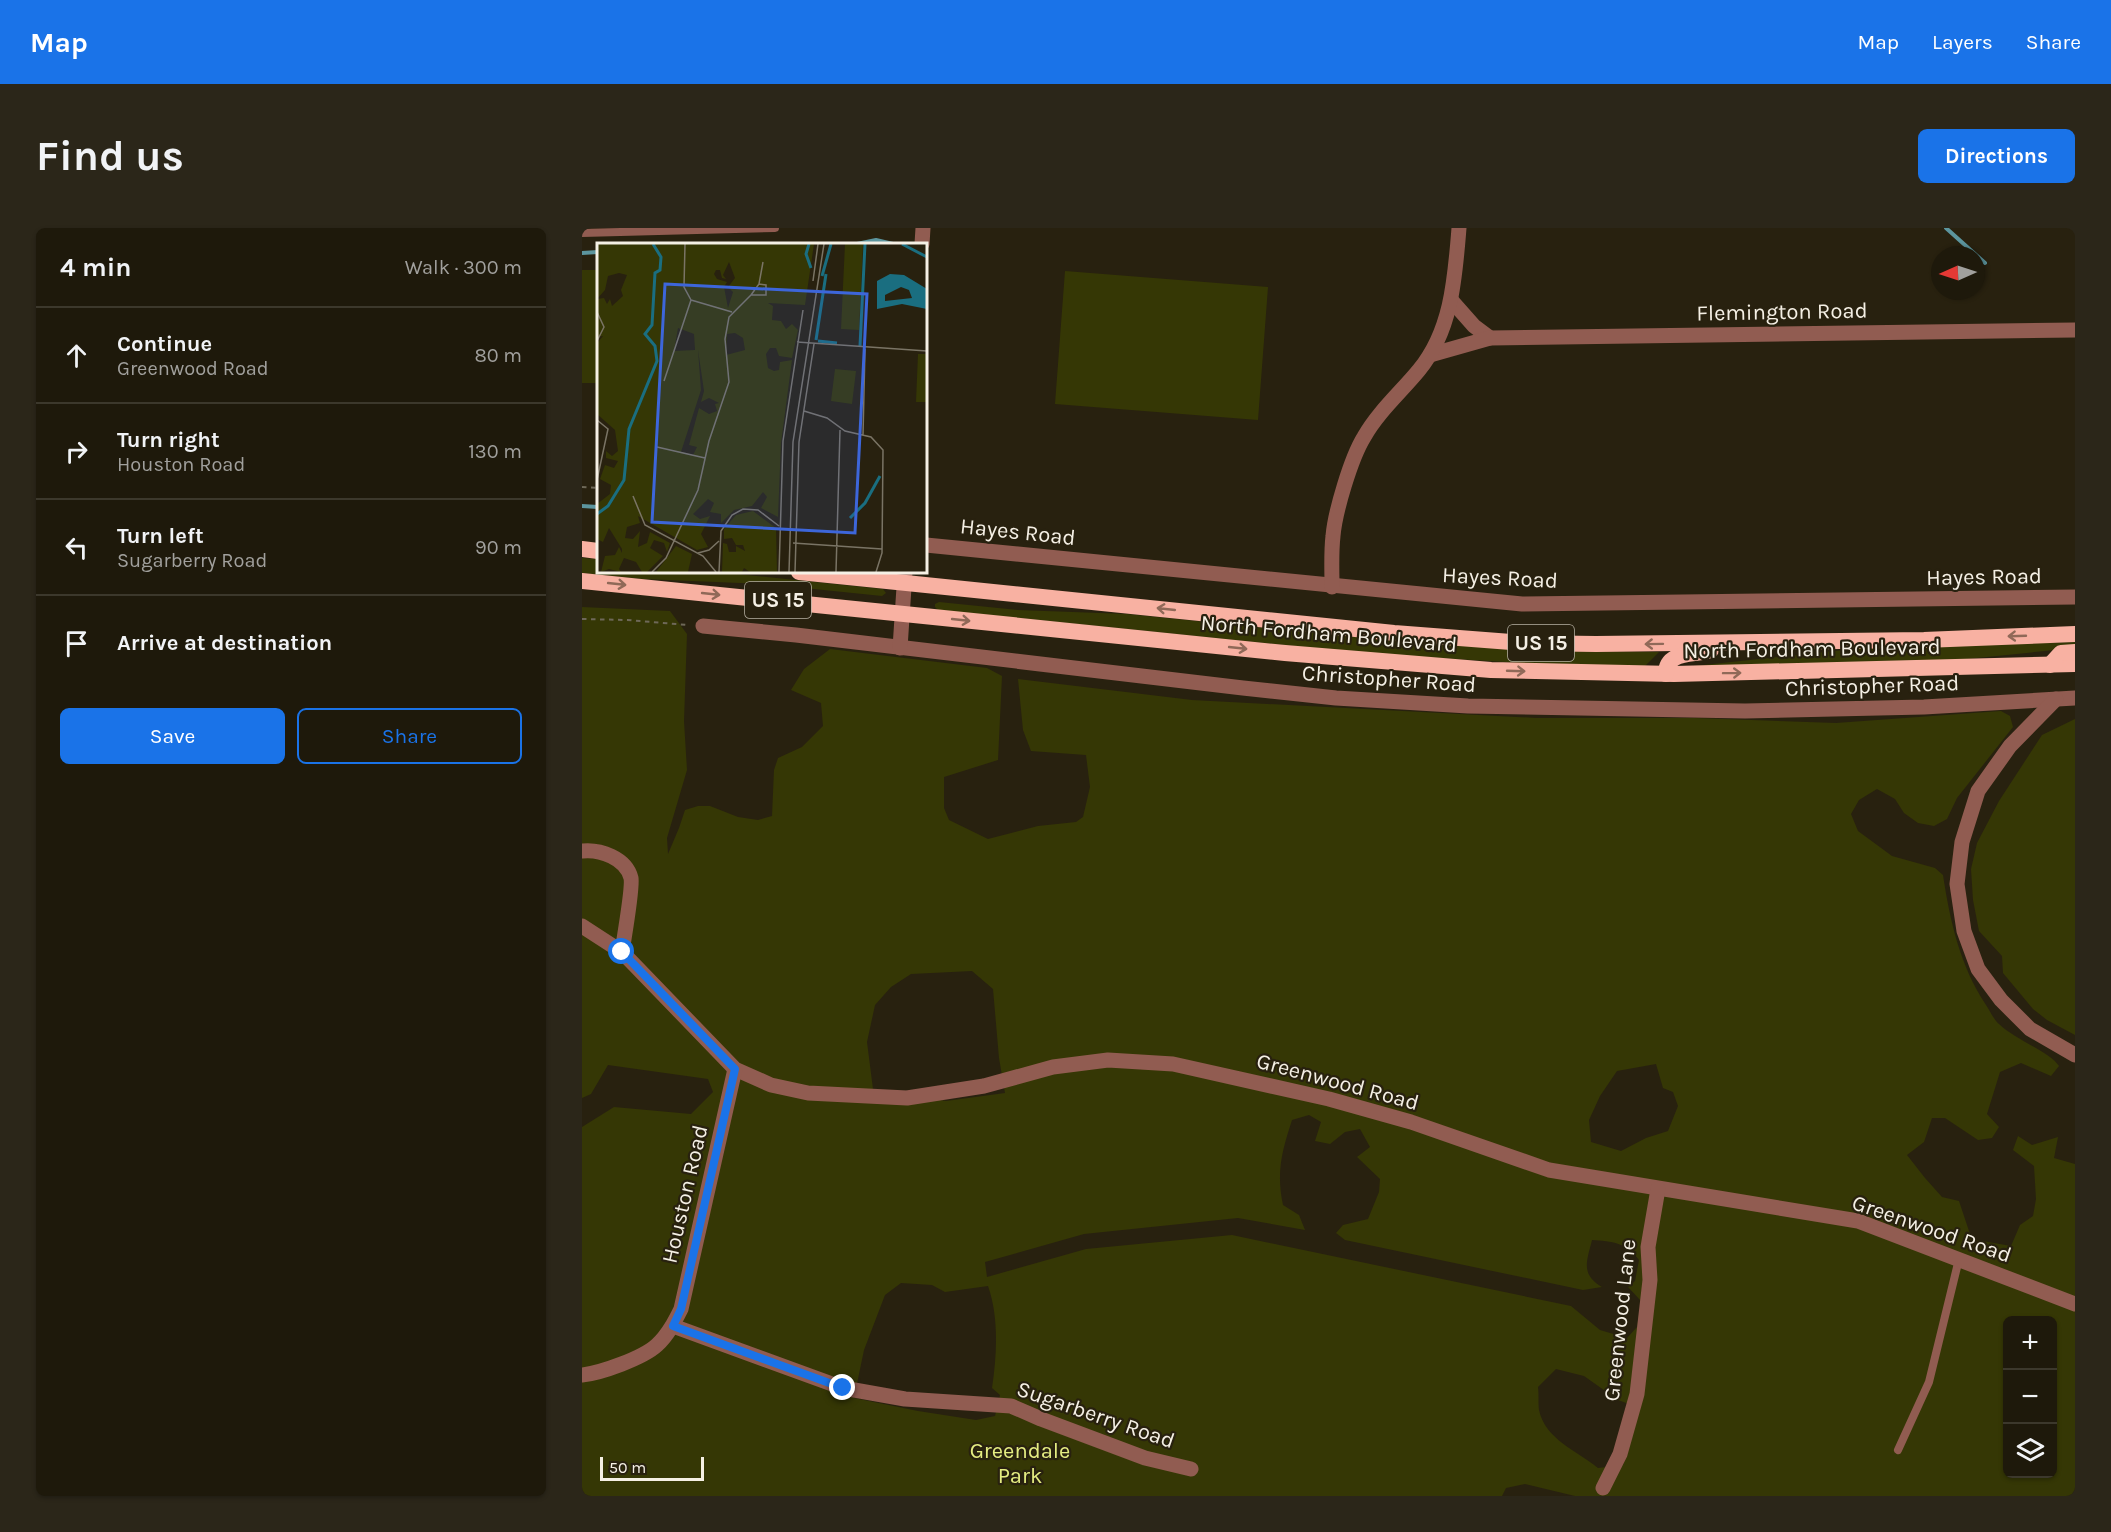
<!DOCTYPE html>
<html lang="en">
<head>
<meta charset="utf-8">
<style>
	body { margin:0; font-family:Karla,sans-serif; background:#2b2619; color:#f1f3f6 }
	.controls { position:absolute; right:18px; bottom:18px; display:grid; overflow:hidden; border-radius:9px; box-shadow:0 2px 4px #0004 }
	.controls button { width:54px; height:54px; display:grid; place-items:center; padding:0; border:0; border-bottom:2px solid #3c382c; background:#1e190b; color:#f1f3f6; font:30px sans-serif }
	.compass { position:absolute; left:1349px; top:18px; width:54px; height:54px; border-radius:50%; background:#1e190b; box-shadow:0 2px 4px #0004; rotate:267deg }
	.scale { position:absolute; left:18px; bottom:15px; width:104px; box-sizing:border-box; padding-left:6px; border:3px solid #f5f0e5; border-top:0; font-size:16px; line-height:21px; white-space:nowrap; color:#f5f0e5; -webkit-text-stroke:4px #28210f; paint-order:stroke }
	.stop { position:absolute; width:18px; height:18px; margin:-14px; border:4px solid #1a73e8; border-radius:50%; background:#fff }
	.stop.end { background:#1a73e8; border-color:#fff; box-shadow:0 2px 6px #0008 }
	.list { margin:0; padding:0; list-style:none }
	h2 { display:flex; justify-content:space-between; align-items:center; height:78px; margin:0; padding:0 24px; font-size:26px }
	h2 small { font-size:20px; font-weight:400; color:#a1a09d }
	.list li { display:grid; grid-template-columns:39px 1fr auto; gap:18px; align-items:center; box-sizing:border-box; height:96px; padding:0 24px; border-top:2px solid #3c382c }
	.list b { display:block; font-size:22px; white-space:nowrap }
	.list p { margin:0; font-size:20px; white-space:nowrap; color:#a1a09d }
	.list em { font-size:20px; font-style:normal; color:#a1a09d }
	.actions { display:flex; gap:12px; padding:18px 24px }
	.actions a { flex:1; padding:14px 0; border:2px solid #1a73e8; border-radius:9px; text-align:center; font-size:21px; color:#1a73e8 }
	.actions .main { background:#1a73e8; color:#fff }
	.icon { flex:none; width:33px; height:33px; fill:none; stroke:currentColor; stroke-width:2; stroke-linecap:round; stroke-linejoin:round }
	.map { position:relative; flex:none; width:1493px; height:1268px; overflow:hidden; border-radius:9px }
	header { display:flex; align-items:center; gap:36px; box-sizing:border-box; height:84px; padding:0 30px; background:#1a73e8; color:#fff }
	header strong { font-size:28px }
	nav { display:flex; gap:33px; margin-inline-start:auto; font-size:21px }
	.intro { display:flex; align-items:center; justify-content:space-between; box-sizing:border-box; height:144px; padding:0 36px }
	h1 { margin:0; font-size:42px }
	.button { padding:15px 27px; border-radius:9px; background:#1a73e8; color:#fff; font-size:21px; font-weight:700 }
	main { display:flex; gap:36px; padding:0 36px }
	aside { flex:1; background:#1e190b; border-radius:9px; box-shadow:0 2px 4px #0004 }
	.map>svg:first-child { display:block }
</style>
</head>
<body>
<header>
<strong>Map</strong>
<nav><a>Map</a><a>Layers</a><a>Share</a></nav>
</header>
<div class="intro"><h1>Find us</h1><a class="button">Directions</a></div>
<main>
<aside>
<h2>4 min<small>Walk · 300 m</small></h2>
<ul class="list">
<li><svg class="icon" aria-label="ahead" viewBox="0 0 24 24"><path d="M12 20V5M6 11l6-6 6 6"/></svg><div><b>Continue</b><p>Greenwood Road</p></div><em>80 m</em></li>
<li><svg class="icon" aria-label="right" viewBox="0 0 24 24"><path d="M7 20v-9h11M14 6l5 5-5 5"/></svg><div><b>Turn right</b><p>Houston Road</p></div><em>130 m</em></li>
<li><svg class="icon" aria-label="left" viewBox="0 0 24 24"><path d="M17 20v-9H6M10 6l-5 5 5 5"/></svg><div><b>Turn left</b><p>Sugarberry Road</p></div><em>90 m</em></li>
<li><svg class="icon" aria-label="arrive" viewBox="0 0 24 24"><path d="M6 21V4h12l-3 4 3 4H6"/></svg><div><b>Arrive at destination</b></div></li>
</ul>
<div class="actions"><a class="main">Save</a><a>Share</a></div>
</aside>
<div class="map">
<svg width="1493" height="1268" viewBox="0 0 1493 1268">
	<rect width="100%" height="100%" fill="#28210f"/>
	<!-- green -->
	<g fill="#353705" fill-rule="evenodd">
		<rect x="0" y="42" width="16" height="113"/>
		<path d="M483,43l203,16 -10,133 -203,-16z"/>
		<path d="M0,330l16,1v13h119l166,17 3,4 -4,3 -117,-12 -122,-5 -61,-6z"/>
		<path d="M357,374l79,8 109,4 266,27 201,10 65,1 -14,14 -108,-2 -163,-10 -436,-44 -3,-3v-3z"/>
		<path d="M0,379l88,4 17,23 -3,87 3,49 -20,68 1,16 11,-26 6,-18 13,-4h12l28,11 20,3 14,-4 2,-46 4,-12 24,-11 21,-21 -2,-23 -30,-13 13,-21 26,-20 157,19 15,8 -4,84 -54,17v31l5,12 39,19 50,-13 38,-4 7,-5 7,-30 -4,-32 -55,-4 -8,-21 -5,-51 174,21 344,18h159l141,5 165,-12 9,5 3,11 -56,71 -10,21 -13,7 -16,-3 -14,-10 -9,-14 -18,-10 -18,11 -8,14 7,17 34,25 43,12 8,7c7,46 17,91 43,130 4,6 8,15 13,19 15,15 51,28 60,42l-8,10 -30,-13 -21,9 -13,42 12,13 -7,11 -14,2 -33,-22h-13l-8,24 -17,13 18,23 17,19 17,4 11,33 7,6 34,6 9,-21 13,-9 3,-17 -2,-33 -21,-16 5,-14 14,9 26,-8 -4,21 21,6v332h-500l-50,-12 -19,4 -4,8h-920v-369l32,-20 77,7 22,-22 -5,-13 -100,-14 -17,29 -9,4zM390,743l21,18 6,69 6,35 -59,8 -73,-12 -6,-47 8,-37 16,-18 20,-13zM1074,836l7,24 10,4 5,14 -10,25 -22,7 -25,13 -30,-9 -2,-22 11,-24 17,-25zM727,887l12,7 -6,19 15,3 15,-12 15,-3 10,18 -13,10 23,22 -1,13 -11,27 -25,6 -7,8 9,7 238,50 19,-3c-22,-13 -15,-26 -10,-47 20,1 35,3 47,20l-4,21 -7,6 13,14 -4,26 -10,11 -27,-8 -29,-24 -339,-71 -146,14 -99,28 -2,-15 99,-28 154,-16 67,12 -6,-15 -16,-10c-7,-33 -1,-54 9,-85zM319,1055l31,2 13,7 43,-6c11,31 9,69 4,102l8,7 -5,21 -19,4 -58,-9 -64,-13 10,-48 21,-55zM1426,1092h44v154h-44zM974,1141l28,7 34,24 22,8 -17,57 -25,3c-21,-17 -53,-29 -59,-58 -1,-7 0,-16 -1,-23z"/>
		<path d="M1493,414v6l-128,13 -253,5 169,-18z"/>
		<path d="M1493,491v316l-28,-15 -14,-11 -30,-36 -1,-17 -23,-25 -6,-31 -2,-31 6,-26 22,-42 43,-66z"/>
	</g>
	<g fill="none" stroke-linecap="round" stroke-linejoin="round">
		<!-- stream -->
		<g stroke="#5c959e" stroke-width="4">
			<path d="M1364,0l39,35"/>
			<path d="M275,16l19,-4 17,4"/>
			<path d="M0,25l16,-1"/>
			<path d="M0,278l16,1"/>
		</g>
		<!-- path -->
		<g stroke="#6e6858" stroke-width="2" stroke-dasharray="4.5 4.5" stroke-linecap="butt">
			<path d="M0,259l16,1"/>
			<path d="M0,391l45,1 61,5"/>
		</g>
		<!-- service -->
		<g stroke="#915c51" stroke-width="8">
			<path d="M0,5l193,-5"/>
			<path d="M1316,1222l31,-68 30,-123"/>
		</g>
		<!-- minor -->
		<g stroke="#915c51" stroke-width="15">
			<path d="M340,16l1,-16"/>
			<path d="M869,72l23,26 16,12"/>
			<path d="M848,127l60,-17 585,-8"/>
			<path d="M344,317l596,59 553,-7"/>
			<path d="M750,359c0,-17 -1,-34 1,-51 2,-24 18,-78 31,-99 14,-25 37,-45 55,-67 33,-40 36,-93 40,-142"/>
			<path d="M121,398l93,9 447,53 93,10 132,8 277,5 179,-4 151,-9"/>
			<path d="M318,420l5,-76"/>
			<path d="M1474,471l-46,47 -32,45 -16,51 -5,42 7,47 14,38 23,31 29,29 45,26"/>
			<path d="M0,623c18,-2 44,7 49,27 2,10 -7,60 -9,74l113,117 36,16 37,8 99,5 77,-12 69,-19 55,-7 65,4 156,35 82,23 138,48 309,51 217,83"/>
			<path d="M0,698l40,26"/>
			<path d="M91,1098l170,62 62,11 106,7 30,13 104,39 46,11"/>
			<path d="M0,1147c19,-2 61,-17 75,-30 11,-10 18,-24 24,-36l54,-240"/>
			<path d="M1021,1260l17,-34 17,-60 13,-114 -2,-33 10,-58"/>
		</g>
		<!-- trunk -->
		<g stroke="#f8b1a2" stroke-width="16">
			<path d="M0,321l16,2"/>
			<path d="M217,344l595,61 130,10 72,1 328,-4 151,-6"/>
			<path d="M0,353l703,72 206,17 183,4 401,-10"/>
			<path d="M1468,437l11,-12 14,-1"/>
			<path d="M1084,446c0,-24 28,-18 45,-24"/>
		</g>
	</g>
	<!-- one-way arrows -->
	<defs><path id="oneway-shaft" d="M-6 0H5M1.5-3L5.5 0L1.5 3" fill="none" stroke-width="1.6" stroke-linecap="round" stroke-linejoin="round" transform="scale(1.5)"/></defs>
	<g stroke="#906958">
		<use href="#oneway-shaft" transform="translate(35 356) rotate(6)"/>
		<use href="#oneway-shaft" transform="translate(129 366) rotate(6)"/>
		<use href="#oneway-shaft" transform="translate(584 381) rotate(-174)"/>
		<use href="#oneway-shaft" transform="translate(379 392) rotate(6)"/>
		<use href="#oneway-shaft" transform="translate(1435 408) rotate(178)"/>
		<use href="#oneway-shaft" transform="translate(1072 416) rotate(179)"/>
		<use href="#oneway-shaft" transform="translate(656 420) rotate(6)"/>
		<use href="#oneway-shaft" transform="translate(934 443) rotate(2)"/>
		<use href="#oneway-shaft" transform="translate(1150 445) rotate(-1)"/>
	</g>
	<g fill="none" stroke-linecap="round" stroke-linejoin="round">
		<!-- route -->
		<path stroke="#1a73e8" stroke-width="8" d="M40,724l113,117 -54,240 -8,17 170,62"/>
	</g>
	<g text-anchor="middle" stroke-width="4.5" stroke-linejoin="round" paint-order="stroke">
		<!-- shield labels -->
		<g fill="#28210f" stroke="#b8b2a5" stroke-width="1.5">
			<rect x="163" y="354" width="66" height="36" rx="4.5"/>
			<rect x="926" y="397" width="66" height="36" rx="4.5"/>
		</g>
		<g font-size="21" font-weight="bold" fill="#f5f0e5">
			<text x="196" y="379">US 15</text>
			<text x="959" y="422">US 15</text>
		</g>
		<!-- street labels -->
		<g font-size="22" fill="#f5f0e5" stroke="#28210f">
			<text transform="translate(1200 83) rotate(-1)" y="8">Flemington Road</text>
			<text transform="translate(436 303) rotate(6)" y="8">Hayes Road</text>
			<text transform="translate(1402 348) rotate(-1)" y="8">Hayes Road</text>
			<text transform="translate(918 349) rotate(3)" y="8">Hayes Road</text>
			<text transform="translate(747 405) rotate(5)" y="8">North Fordham Boulevard</text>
			<text transform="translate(1230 420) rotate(-1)" y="8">North Fordham Boulevard</text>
			<text transform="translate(807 450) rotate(4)" y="8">Christopher Road</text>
			<text transform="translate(1290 457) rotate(-2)" y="8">Christopher Road</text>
			<text transform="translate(756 853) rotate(15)" y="8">Greenwood Road</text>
			<text transform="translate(102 966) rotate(-77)" y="8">Houston Road</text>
			<text transform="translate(1350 1000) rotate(19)" y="8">Greenwood Road</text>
			<text transform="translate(1037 1092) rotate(-84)" y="8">Greenwood Lane</text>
			<text transform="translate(514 1186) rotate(19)" y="8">Sugarberry Road</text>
		</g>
		<!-- park labels -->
		<g font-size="22" fill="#e5ed82" stroke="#28210f">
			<text x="438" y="1230">Greendale<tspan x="438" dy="25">Park</tspan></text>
		</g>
	</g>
	<!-- overview -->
	<g transform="translate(15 15)">
		<rect width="330" height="330" fill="#28210f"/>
		<path d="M0,1h217l-9,61 -37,-2 5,3 -1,14 9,1 5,8 6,-5 6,6 -6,28 -13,-2 -3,-8h-6l-4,6 2,14 6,3 5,-1 1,-8 12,-2 -11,83 -3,74 -17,-9 6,-11 -4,-5 -11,14 -18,4 -13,13v-9l-11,-2 4,-9 -6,-4 -15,15 7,5 10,-3 -9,18 7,13 -11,3 -59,-34 2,7 -13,4 -2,11 8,1 7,-8 -2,16 9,-4 3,-11 20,11 -3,9 -3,-9 -10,-3 -4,8 13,8 -16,16h-5l-6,-10 -12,-4 -5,11 2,3 -12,-3 -8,3 4,-16 10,-1 4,-8 3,6v-4l-13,-21 -6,14 -6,-3v-35l13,-10 1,-9 -11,-6 5,-14 9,3 4,-7 -12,-3v-7l6,5 6,-5 -3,-21 -18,-16v-71l6,-7 -6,1zM132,19l6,16 -7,9 5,5 -5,16 -4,-21 3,-5 -10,-3 -3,-5 2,-4h4l2,8 4,1 -3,-4zM22,30l8,2 -6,15 2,6 -11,10 -2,-7 -3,5 -3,-6 -7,1 8,-9 3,-14zM81,85l16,6 1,16 -21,1zM138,90l8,5 2,12 -19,5 1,-21zM101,107l6,41 -3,11 8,-4 10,5 -4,1 2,7 -8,3 -10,-6 -10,37 8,2 -4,8 -12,-3 20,-62zM248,1h18l-4,86 -18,-1zM321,111h9v48h-11zM238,126l21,2 -4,33 -21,-3zM156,268l23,17 1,44h-27l-6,-4 -2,4h-20l1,-29 4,1 2,8h7v-6l9,5 -2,-6h-7l-4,-7 -8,1v-10l12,-14zM79,303l16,8 -4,18h-32z" fill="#353705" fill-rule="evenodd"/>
		<path d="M293,31l14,1 23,14v20l-25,-5 -25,5v-28zM304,44l8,3 3,8 -27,3v-6z" fill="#1a6e80" fill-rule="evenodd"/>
		<path fill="none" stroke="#1a6e80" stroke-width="3" d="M212,1l-3,10 5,14M305,1l25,13M225,33l9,-32M219,97l10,-66M221,98l19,2M263,103l5,-102M0,271l11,-8 16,-26 5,-51 28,-68 -2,-15 -10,-12 7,-9 3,-52 5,-3 1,-13 -8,-13M253,275l15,-15 15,-27"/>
		<path fill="none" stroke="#7a7465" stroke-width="1.5" d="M88,1l-1,43 7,13M216,38l5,-37M154,52l8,-11 4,-22M94,57l41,12M0,69l7,15 -7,14M200,99l130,9M67,138l27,-81M207,168l23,7 18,13 26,6 12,13 -1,103 -6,19M0,177l11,9 -11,51M266,192l2,-86M60,204l48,11M36,253l12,29 58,31 13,16M196,300l89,6M101,310l11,-3 10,-9M55,329l14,-14 32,-68 11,-49 20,-59 -4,-43 4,-22 22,-22h15v-10l-7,-1M122,329l2,-41 11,-16 11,-6 15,1 21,16M182,329l4,-131 20,-131M192,329l4,-130 31,-198M198,329l4,-130 15,-98M239,329l4,-142"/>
		<path fill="#3d66da" fill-opacity="0.15" stroke="#3d66da" stroke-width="3" d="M68,41l202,10 -12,239 -203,-11z"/>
		<rect width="330" height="330" fill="none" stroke="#f5f0e5" stroke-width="3"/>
	</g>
</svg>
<div class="controls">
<button>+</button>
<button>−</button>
<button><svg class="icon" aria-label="layers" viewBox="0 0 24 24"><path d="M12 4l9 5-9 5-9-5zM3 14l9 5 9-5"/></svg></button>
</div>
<svg class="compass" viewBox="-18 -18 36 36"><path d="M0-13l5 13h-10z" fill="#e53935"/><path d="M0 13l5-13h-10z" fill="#a1a09d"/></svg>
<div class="scale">50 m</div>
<div class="stop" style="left:40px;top:724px"></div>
<div class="stop end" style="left:261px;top:1160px"></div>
</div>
</main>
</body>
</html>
